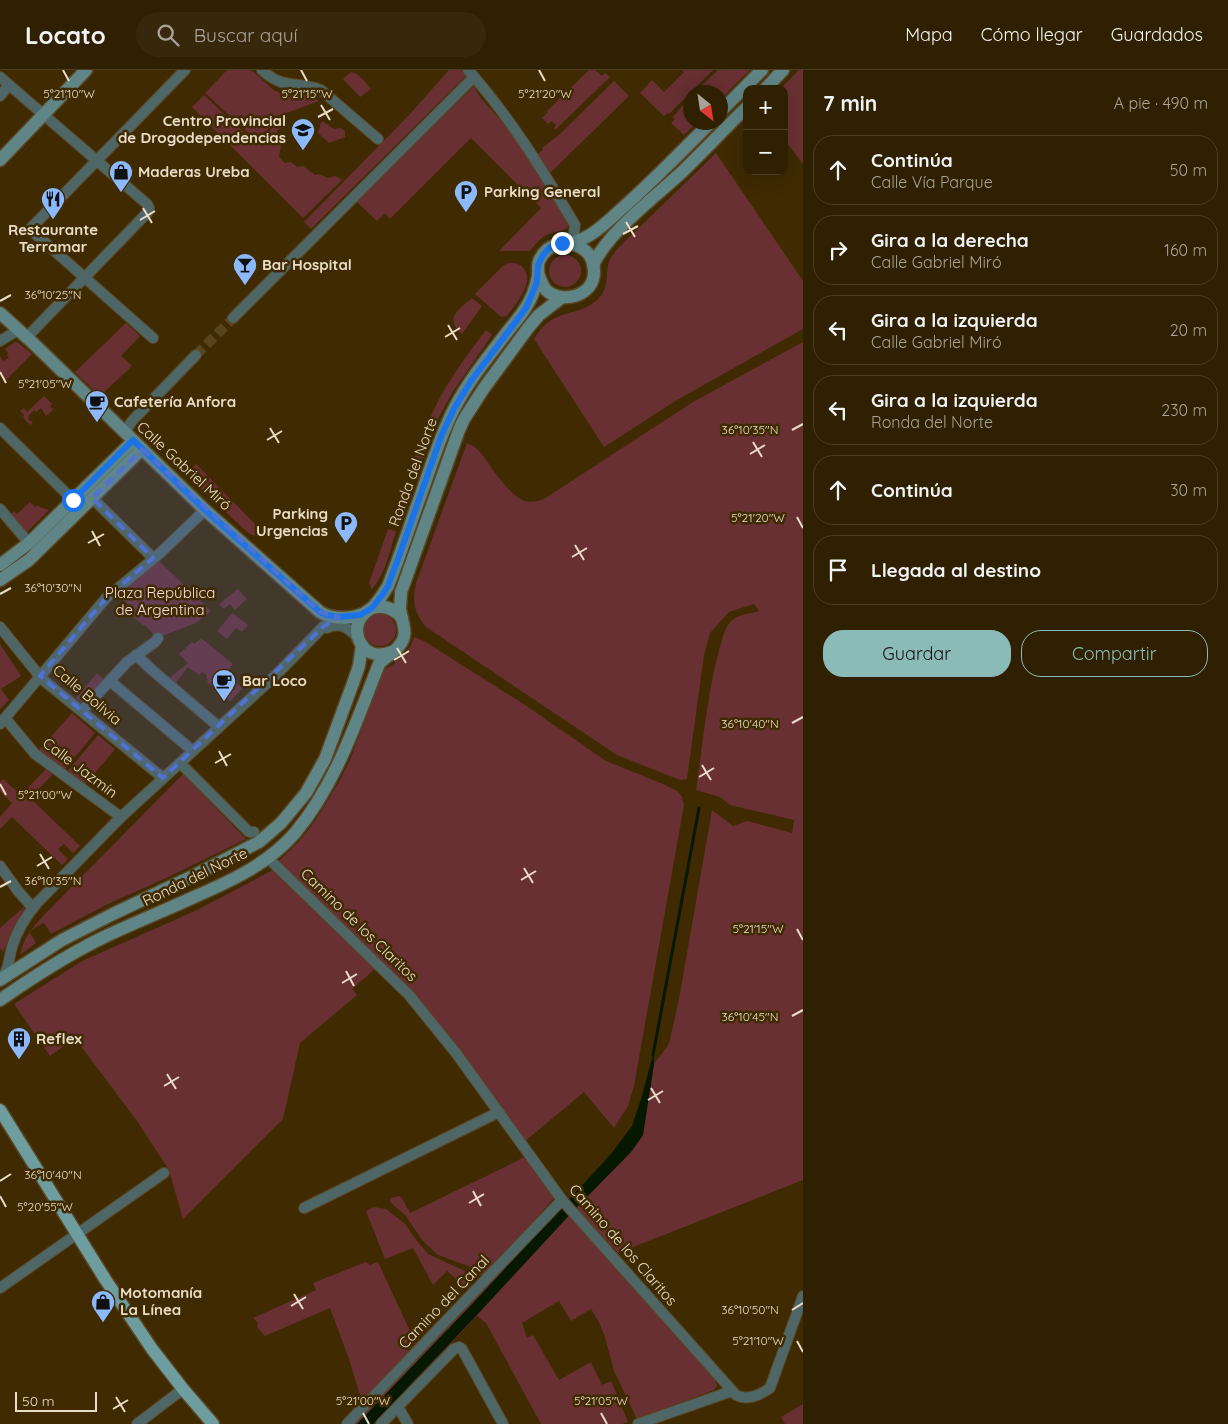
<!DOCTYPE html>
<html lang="es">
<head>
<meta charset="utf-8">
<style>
	body { margin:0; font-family:Quicksand,sans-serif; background:#37280c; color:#f1f3f6 }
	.controls { position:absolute; right:15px; top:15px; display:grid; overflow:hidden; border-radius:10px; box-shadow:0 5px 20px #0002 }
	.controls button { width:45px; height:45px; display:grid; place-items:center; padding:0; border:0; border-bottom:1px solid #4a3e24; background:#2f2002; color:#f1f3f6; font:25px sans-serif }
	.compass { position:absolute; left:683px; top:15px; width:45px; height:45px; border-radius:50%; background:#2f2002; box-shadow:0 5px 20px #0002; rotate:150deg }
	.scale { position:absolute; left:15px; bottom:12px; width:82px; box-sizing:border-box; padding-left:5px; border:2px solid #e9dcc8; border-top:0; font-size:14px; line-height:18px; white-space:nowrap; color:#e9dcc8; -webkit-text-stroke:4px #3f2a02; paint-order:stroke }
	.stop { position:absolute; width:15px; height:15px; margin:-11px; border:4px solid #1a73e8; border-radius:50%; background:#fff }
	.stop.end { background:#1a73e8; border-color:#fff; box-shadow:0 1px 5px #0008 }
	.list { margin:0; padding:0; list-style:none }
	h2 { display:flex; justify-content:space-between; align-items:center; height:65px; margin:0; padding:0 20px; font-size:21px }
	h2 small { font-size:16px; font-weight:400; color:#a7a399 }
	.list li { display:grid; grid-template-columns:32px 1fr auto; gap:15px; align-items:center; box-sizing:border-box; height:70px; margin:0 10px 10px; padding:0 10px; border:1px solid #4a3e24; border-radius:20px }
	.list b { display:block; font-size:19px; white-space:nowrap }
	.list p { margin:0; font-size:16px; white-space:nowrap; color:#a7a399 }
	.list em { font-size:16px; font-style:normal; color:#a7a399 }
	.actions { display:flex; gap:10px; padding:15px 20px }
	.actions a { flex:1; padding:11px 0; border:1px solid #8bbbb9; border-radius:20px; text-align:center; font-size:18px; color:#8bbbb9 }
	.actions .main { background:#8bbbb9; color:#111 }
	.icon { flex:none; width:28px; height:28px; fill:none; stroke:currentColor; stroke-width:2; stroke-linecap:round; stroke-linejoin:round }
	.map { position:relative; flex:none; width:803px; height:1354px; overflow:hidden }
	header { display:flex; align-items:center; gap:30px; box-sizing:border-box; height:70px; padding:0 25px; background:#2f2002; border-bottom:1px solid #4a3e24 }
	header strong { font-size:24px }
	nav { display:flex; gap:28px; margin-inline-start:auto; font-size:18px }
	.search { width:350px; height:45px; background:#37280c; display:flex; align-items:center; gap:12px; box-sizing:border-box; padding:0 18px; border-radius:28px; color:#a7a399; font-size:19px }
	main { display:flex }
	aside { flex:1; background:#2f2002 }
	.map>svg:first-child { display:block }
</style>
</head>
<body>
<header>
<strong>Locato</strong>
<div class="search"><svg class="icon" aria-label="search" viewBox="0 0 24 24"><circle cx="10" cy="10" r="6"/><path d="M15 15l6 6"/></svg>Buscar aquí</div>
<nav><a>Mapa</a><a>Cómo llegar</a><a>Guardados</a></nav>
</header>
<main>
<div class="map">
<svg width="803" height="1354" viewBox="0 0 803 1354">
	<rect width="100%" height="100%" fill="#3f2a02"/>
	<!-- green -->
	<g fill="#693033">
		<path d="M227,0c5,0 18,0 23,0 8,3 18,18 28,22 17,6 23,-5 41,9l-38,14 -24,26 -52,-48z"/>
		<path d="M449,0h14l4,5 -156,154 -7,-7 106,-108z"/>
		<path d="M589,0h6l7,6 3,-3 5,4 -55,53 -1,-2 2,-3 -4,-4 -4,3 -6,-6 6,-6 -1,-1z"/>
		<path d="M682,0h31l-44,44 -1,-1 -4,3 -24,-23 12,-13 12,12 20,-20z"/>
		<path d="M718,0h32l-29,29 -1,-7h-25z"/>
		<path d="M799,0h4v94l-19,-25v-50h-4z"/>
		<path d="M351,2c8,1 15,11 20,17l-11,8 -17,-18z"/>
		<path d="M614,11l15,15 -80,78 -13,-19 7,-5 -1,-2 18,-14z"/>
		<path d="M474,16l6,11 37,42 53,86c-5,7 -15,6 -22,9 -8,4 -13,11 -18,17h-31l42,-43 -70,-70 -81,81 -5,-6 -8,8 -20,-19z"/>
		<path d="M204,25l52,49 25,-25 5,1v7l-9,3 -1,10 5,5 -2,12 6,6 6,-1 6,5 6,-1 12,9 4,-1 9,4 8,-2 6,4 -39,38 -111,-111z"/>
		<path d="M690,27v25l7,1 -13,12 -13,-12 4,-4 -2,-2z"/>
		<path d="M321,52h3l10,7 7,-1 4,3v6l-16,6 -11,-10z"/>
		<path d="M716,83l87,128v48l-126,71 -73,47 -70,-108c5,-8 10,-15 19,-20 15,-8 33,-7 46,-21 9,-10 7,-21 9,-33 1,-6 6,-12 10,-17z"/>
		<circle cx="565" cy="201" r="16"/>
		<path d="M509,193c6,0 11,0 15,6 11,14 -9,36 -17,47l-6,1 -26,-23 29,-29z"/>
		<path d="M472,228l10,8 -20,28c-18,-17 -4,-24 10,-36z"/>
		<path d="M126,253l14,13 -19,20 11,10 -32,30 -25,-24z"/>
		<path d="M486,260l6,5 -40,58 -13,24 -16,42 -8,-2c8,-24 18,-48 31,-70 12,-20 26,-39 40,-57z"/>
		<path d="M15,272h2l15,12 -26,26 -6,-5v-19l3,5 6,-3 -2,-3 1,-2 -3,-4z"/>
		<path d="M803,272v838l-185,73 -42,-45 55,-56 12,-17 11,-71 15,-20 10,-45 33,-189 21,16 14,-5 45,12 2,-13 -64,-15 -10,-8 -24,-7c7,-47 11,-94 23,-140 3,-9 5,-22 12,-29 8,-7 18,-7 28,-10l-5,-7 -25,8 -19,21 -6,22 -17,124 -7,1 -63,-25 -191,-128c-12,-15 -14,-25 -10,-44l51,-140 8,4 6,6c10,13 28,43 44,48 7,2 13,0 19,-2l149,-97z"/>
		<path d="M44,326l8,8 -2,3 4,2 -8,7 -5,-8 -5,4 -2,-2 -6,7 1,3 4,2 -3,3 -7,-8 1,-2 -4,-4 4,-3 3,4z"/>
		<path d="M196,394l66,67c-5,7 -10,5 -16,0l-60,-56z"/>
		<path d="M30,432l5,5 3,-2 2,2 9,3 -22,22 -16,-18 3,-3 3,3z"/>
		<path d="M388,459l8,2c-6,19 -10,42 -24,58l-3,-6z"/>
		<path d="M158,490l53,51 -15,12 -39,15 -12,-13h-2l-9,-7 1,-2 -6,-5 1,-1 -1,-5 -12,-12z"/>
		<path d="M238,519l9,10 -12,11 -5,-6 -6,5 -5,-5z"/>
		<path d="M232,543l16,12 -6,7 -6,-4 -9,11 -10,-8z"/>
		<circle cx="380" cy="560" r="16"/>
		<path d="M414,567l10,4 101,64 81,56 57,23 14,7 5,6 2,8 -50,281 -6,20 -14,22 -30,-36 -60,50 -111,-149 -134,-132 22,-22 14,-18 24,-39 11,-22 33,-89 4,-4 1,1 7,-5v-2c10,-6 16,-12 19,-24z"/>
		<path d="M201,568l32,26 -7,9 17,15 -13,13 -23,-19 1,-2 -2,-2 1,-3 -5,-3 -3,3 -11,-8 -14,18 -7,-5 21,-17 -9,-9 13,-12 2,2z"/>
		<path d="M0,574l21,32 -20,13 8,11 -9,9z"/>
		<path d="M97,603l9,9 -21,23 -9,-7z"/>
		<path d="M72,643l23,20 -31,37 -25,-20z"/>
		<path d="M98,665l17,14 -31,37 -17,-14z"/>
		<path d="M46,699l6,6 -22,23 50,48 -7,7 -9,-9 -6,5 10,10 -6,6 -50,-48 -12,12v-12l12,-14 -12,-12v-9l3,-3 18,16z"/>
		<path d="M183,704l63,65 -82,40 -56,25 -57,30 -7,-11 -15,8 7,12 -16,12c3,-16 11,-26 22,-38z"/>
		<path d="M273,800l102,99 -23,20 5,6 -57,48 -17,76 -100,100 -14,-49 -32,-49 -62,-83 -25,18 -36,-52 68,-43 113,-50z"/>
		<path d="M25,836l-22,46 -3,-4v-20z"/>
		<path d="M523,1087l30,34v8l-61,70 -7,5 -5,1 -12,-9 -30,-11 -15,-14 -18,-26 -15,-13 1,-4 8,-2 3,2 8,15 107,-52z"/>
		<path d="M563,1134l150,170 4,12 -3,4 -77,29 -23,-48 -9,-34 -6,-15 -8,-13 -20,12 -12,-20 -37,22 5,15 6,-3 26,45 32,-18 11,23 9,-4 17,41 -6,2h-81l-55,-101 -9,-7 -104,108h-19z"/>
		<path d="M374,1137l12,2 19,15 12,17 11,13 37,17 6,5 1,5 -3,9 -22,-19 -14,14 -20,-37 -28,11 -19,-48z"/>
		<path d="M366,1192l4,3 8,-3 38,82 -10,-1 3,11 -47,48 -13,-43 -19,-51 -65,28 -8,-9 1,-4 -5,-5 63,-28 -3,-7z"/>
		<path d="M803,1334v20h-18l-4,-7z"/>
	</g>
	<!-- water -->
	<path fill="#071802" d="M654,981v13l-11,71 -12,17 -55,56 -99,107 -104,109h-16l116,-121 138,-149 21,-28 9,-27z"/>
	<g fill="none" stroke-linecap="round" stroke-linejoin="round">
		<!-- stream -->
		<path stroke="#071802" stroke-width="3" d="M653,985l46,-247"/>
		<!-- street-tunnel -->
		<path stroke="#584520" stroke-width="10" stroke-dasharray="10 5" stroke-linecap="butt" d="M196,285l37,-37"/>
		<!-- street casing -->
		<g stroke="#5a4622" stroke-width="12">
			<g id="street">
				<path d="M262,0c22,21 36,10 59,20l57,49"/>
				<path d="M468,0c42,47 75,101 107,155l-1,7 -4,11"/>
				<path d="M0,7l147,127 2,4 -2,5 -120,124"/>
				<path d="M0,26l9,-11"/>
				<path d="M233,248l241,-241"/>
				<path d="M153,268l-121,-107 -1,-3 154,-158"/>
				<path d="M0,271l18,-11"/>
				<path d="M0,358l73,72"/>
				<path d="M125,362l7,-11 64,-66"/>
				<path d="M92,428l61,60"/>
				<path d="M0,439l29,34"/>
				<path d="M0,557l42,52 121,99"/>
				<path d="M327,558c12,-6 21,-1 30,9"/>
				<path d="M136,585l16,15 67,57"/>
				<path d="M110,611l83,70"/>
				<path d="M82,641l45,-49 28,-20 3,-4"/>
				<path d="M5,648l30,36 86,63"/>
				<path d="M0,654l106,-126 52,-43 47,-45"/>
				<path d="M180,693l69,69h5"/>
				<path d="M268,788l141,137 47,58 106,147 174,195c11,6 24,0 34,-7l33,-92"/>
				<path d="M0,796l18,25 15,17"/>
				<path d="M1,909c9,-11 7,-19 11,-32 5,-17 14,-31 25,-44l84,-86 154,-141 48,-49 16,-10"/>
				<path d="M304,1138l195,-96"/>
				<path d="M0,1218l164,-115"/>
				<path d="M398,1337l10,17"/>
				<path d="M137,1354l46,-35"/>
				<path d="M347,1354l215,-224"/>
				<path d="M381,1354l73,-75 5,-2 3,2 41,75"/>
				<path d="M638,1354l94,-33"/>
			</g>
		</g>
		<!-- secondary casing -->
		<g stroke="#5a4622" stroke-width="15">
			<g id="secondary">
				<path d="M765,19l18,-19"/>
				<path d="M720,42l42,-42"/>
				<path d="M0,90l86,-90"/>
				<path d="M570,173c22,-4 41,-25 57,-39 29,-26 56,-54 84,-82"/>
				<path d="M593,195c15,-33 62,-68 89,-93 22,-21 43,-44 65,-65"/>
				<path d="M0,243l34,31 171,166 115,102c13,8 32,7 45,1"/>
				<path d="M0,495l29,-22 104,-102"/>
				<path d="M0,510l29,-20 113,-111"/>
				<path d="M372,538c12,-3 22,0 30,10"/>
				<path d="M391,582c-9,4 -19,3 -26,-3 -10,-10 -11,-27 0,-36 3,-3 6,-4 9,-7 6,-7 10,-13 14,-20 13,-33 24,-67 36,-100 9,-26 17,-52 30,-77 14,-28 35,-53 54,-78 6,-8 13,-15 18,-24 6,-9 10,-21 12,-31 1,-5 -1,-11 1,-15 8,-18 29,-23 44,-12 8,5 11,14 11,23 0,24 -32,33 -48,18 -4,-5 -6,-11 -8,-17"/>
				<path d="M0,910l62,-40 51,-26 80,-38 66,-34 22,-19 25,-30 19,-34 27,-73 7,-20 3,-21"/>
				<path d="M0,930c33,-23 67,-45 104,-63 29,-14 60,-26 90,-40 37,-16 74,-33 101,-64 41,-49 61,-111 84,-169 6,-7 15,-11 20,-18 11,-13 2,-24 1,-38 0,-5 1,-10 1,-16l58,-162 5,-11 20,-31 44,-60 11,-13 22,-17"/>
			</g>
		</g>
		<!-- primary casing -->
		<g stroke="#5a4622" stroke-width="15">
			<path id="primary" d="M0,1040l105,169 47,70 31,40 30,35"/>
		</g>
		<!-- street -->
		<use href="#street" stroke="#4f6667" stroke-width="10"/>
		<!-- secondary -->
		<use href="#secondary" stroke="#608586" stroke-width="12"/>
		<!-- primary -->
		<use href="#primary" stroke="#6d9d9e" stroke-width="12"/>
	</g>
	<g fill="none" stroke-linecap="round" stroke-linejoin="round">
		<!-- route -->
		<path stroke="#1a73e8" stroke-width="6" d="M73,430l60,-60 72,70 115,102 6,3 13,2 21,-2 12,-7 11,-14 5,-8 9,-24 45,-128 13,-27 16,-26 55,-73 11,-26 1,-17 4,-8 5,-7 7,-5 8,-2"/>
	</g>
	<!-- marked area -->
	<path fill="#5072d4" fill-opacity="0.2" stroke="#5072d4" stroke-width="4" stroke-dasharray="10 6" stroke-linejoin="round" d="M142,379l178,163 19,5 -16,10 -160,151 -123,-102 66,-78 47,-40 -61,-60z"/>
	<!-- ticks -->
	<path fill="none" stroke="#e9dcc8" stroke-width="2" d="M63,0l6,11M301,0l6,11M539,0l6,11M321,35l9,15M318,47l15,-8M143,138l9,15M140,150l15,-9M626,152l9,15M623,164l15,-8M0,231l11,-6M448,255l9,15M445,267l15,-9M0,302l6,11M270,358l9,15M792,360l11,-6M267,370l15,-9M753,372l9,15M750,384l15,-9M797,447l6,11M92,461l8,15M88,473l16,-9M575,475l9,15M572,487l15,-9M0,524l11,-6M397,578l9,15M394,590l15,-9M792,653l11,-6M219,681l8,15M215,693l16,-9M702,695l9,15M699,707l15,-9M0,714l6,11M40,784l9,15M37,796l15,-9M524,798l9,15M521,810l15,-9M0,817l11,-6M797,859l6,11M346,901l8,15M342,913l15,-9M792,946l11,-6M167,1004l9,15M164,1016l15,-9M651,1018l9,15M648,1030l15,-9M0,1111l11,-7M473,1121l8,15M0,1126l6,11M469,1133l15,-9M294,1224l9,15M291,1236l15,-9M792,1240l11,-7M797,1271l6,11M116,1327l9,15M113,1339l15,-9M363,1343l6,11M601,1343l6,11"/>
	<!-- icons -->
	<defs>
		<g id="school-pin" transform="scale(1.25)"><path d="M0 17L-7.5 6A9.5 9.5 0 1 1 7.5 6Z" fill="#8bb9fc" stroke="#3f2a02"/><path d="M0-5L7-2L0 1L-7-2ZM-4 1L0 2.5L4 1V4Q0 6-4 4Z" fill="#111"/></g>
		<g id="shop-pin" transform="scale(1.25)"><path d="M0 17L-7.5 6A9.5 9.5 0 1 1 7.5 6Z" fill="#8bb9fc" stroke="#3f2a02"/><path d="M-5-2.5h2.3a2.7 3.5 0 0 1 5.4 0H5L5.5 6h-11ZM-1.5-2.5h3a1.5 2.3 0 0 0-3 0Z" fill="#111"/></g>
		<g id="parking-pin" transform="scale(1.25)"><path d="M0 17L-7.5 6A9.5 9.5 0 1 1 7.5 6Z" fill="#8bb9fc" stroke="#3f2a02"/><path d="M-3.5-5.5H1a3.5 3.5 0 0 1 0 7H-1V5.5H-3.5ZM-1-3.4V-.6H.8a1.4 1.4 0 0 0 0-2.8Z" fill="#111"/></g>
		<g id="restaurant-pin" transform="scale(1.25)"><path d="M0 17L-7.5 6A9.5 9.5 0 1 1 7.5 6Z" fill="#8bb9fc" stroke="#3f2a02"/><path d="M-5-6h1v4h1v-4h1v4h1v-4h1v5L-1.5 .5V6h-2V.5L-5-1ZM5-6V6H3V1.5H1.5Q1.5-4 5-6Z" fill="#111"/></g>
		<g id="bar-pin" transform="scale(1.25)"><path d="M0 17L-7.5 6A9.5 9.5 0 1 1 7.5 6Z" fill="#8bb9fc" stroke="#3f2a02"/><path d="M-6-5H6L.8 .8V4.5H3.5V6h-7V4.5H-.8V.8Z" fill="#111"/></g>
		<g id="cafe-pin" transform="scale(1.25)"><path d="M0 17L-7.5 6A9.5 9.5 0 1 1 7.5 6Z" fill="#8bb9fc" stroke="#3f2a02"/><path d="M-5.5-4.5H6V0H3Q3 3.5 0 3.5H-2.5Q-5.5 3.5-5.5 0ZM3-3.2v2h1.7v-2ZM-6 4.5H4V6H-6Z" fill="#111"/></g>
		<g id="building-pin" transform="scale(1.25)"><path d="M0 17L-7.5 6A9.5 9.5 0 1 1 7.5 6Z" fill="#8bb9fc" stroke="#3f2a02"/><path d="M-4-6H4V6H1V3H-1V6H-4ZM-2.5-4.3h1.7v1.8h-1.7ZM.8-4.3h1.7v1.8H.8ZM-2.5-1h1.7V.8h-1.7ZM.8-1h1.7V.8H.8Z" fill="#111"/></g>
	</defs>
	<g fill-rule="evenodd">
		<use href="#school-pin" x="303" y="60"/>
		<use href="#shop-pin" x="121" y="102"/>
		<use href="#parking-pin" x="466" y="122"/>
		<use href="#restaurant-pin" x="53" y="129"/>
		<use href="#bar-pin" x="245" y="195"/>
		<use href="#cafe-pin" x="97" y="332"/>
		<use href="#parking-pin" x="346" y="453"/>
		<use href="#cafe-pin" x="224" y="611"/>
		<use href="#building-pin" x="19" y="969"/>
		<use href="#shop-pin" x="103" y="1232"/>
	</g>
	<g text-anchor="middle" stroke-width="5" stroke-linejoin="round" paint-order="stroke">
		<!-- poi labels -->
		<g font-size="15" font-weight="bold" fill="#e9dcc8" stroke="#3f2a02" text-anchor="start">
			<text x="286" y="56" text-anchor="end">Centro Provincial<tspan x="286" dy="17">de Drogodependencias</tspan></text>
			<text x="138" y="107">Maderas Ureba</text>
			<text x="484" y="127">Parking General</text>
			<text x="53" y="165" text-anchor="middle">Restaurante<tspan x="53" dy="17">Terramar</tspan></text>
			<text x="262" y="200">Bar Hospital</text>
			<text x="114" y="337">Cafetería Anfora</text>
			<text x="328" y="449" text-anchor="end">Parking<tspan x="328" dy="17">Urgencias</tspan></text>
			<text x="242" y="616">Bar Loco</text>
			<text x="36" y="974">Reflex</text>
			<text x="120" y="1228">Motomanía<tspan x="120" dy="17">La Línea</tspan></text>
		</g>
		<!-- street labels -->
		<g font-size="15" fill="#e9dcc8" stroke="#3f2a02">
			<text transform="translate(184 396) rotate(43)" y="5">Calle Gabriel Miró</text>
			<text transform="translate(413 402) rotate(-70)" y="5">Ronda del Norte</text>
			<text transform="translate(87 625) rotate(40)" y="5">Calle Bolivia</text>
			<text transform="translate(80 698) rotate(37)" y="5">Calle Jazmín</text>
			<text transform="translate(195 807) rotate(-26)" y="5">Ronda del Norte</text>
			<text transform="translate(359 855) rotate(44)" y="5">Camino de los Claritos</text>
			<text transform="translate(623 1175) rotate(49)" y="5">Camino de los Claritos</text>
			<text transform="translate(444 1232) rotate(-46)" y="5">Camino del Canal</text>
		</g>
		<!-- park labels -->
		<g font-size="15" fill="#f8dcdc" stroke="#3f2a02">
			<text x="160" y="528">Plaza República<tspan x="160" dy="17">de Argentina</tspan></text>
		</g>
	</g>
	<g font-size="12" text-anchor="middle" fill="#e9dcc8" stroke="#3f2a02" stroke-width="5" stroke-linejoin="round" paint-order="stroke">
		<text x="69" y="28">5°21'10"W</text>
		<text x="307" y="28">5°21'15"W</text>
		<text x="545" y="28">5°21'20"W</text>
		<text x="53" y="229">36°10'25"N</text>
		<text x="45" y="318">5°21'05"W</text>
		<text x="750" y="364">36°10'35"N</text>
		<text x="758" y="452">5°21'20"W</text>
		<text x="53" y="522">36°10'30"N</text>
		<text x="750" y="658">36°10'40"N</text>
		<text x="45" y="729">5°21'00"W</text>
		<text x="53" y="815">36°10'35"N</text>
		<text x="758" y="863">5°21'15"W</text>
		<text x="750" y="951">36°10'45"N</text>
		<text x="53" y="1109">36°10'40"N</text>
		<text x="45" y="1141">5°20'55"W</text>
		<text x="750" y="1244">36°10'50"N</text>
		<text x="758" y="1275">5°21'10"W</text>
		<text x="363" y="1335">5°21'00"W</text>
		<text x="601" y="1335">5°21'05"W</text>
	</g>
</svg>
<div class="controls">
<button>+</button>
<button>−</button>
</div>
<svg class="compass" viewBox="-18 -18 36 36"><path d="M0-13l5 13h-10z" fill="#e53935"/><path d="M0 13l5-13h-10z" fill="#a7a399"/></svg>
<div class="scale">50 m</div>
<div class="stop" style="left:73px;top:430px"></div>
<div class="stop end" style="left:562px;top:173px"></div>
</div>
<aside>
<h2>7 min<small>A pie · 490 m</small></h2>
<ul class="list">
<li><svg class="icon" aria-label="ahead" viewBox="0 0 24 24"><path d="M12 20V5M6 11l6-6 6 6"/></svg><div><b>Continúa</b><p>Calle Vía Parque</p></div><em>50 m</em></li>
<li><svg class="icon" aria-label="right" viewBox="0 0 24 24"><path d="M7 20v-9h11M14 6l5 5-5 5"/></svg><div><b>Gira a la derecha</b><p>Calle Gabriel Miró</p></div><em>160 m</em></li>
<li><svg class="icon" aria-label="left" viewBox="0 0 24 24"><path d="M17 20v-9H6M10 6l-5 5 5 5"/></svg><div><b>Gira a la izquierda</b><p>Calle Gabriel Miró</p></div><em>20 m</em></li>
<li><svg class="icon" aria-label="left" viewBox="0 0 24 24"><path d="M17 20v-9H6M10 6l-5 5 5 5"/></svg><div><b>Gira a la izquierda</b><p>Ronda del Norte</p></div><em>230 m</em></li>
<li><svg class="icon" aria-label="ahead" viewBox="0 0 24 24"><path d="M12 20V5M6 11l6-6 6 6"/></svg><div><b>Continúa</b></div><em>30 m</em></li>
<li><svg class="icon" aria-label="arrive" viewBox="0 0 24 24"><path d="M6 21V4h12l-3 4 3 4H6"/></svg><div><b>Llegada al destino</b></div></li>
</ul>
<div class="actions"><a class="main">Guardar</a><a>Compartir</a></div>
</aside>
</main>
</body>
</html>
